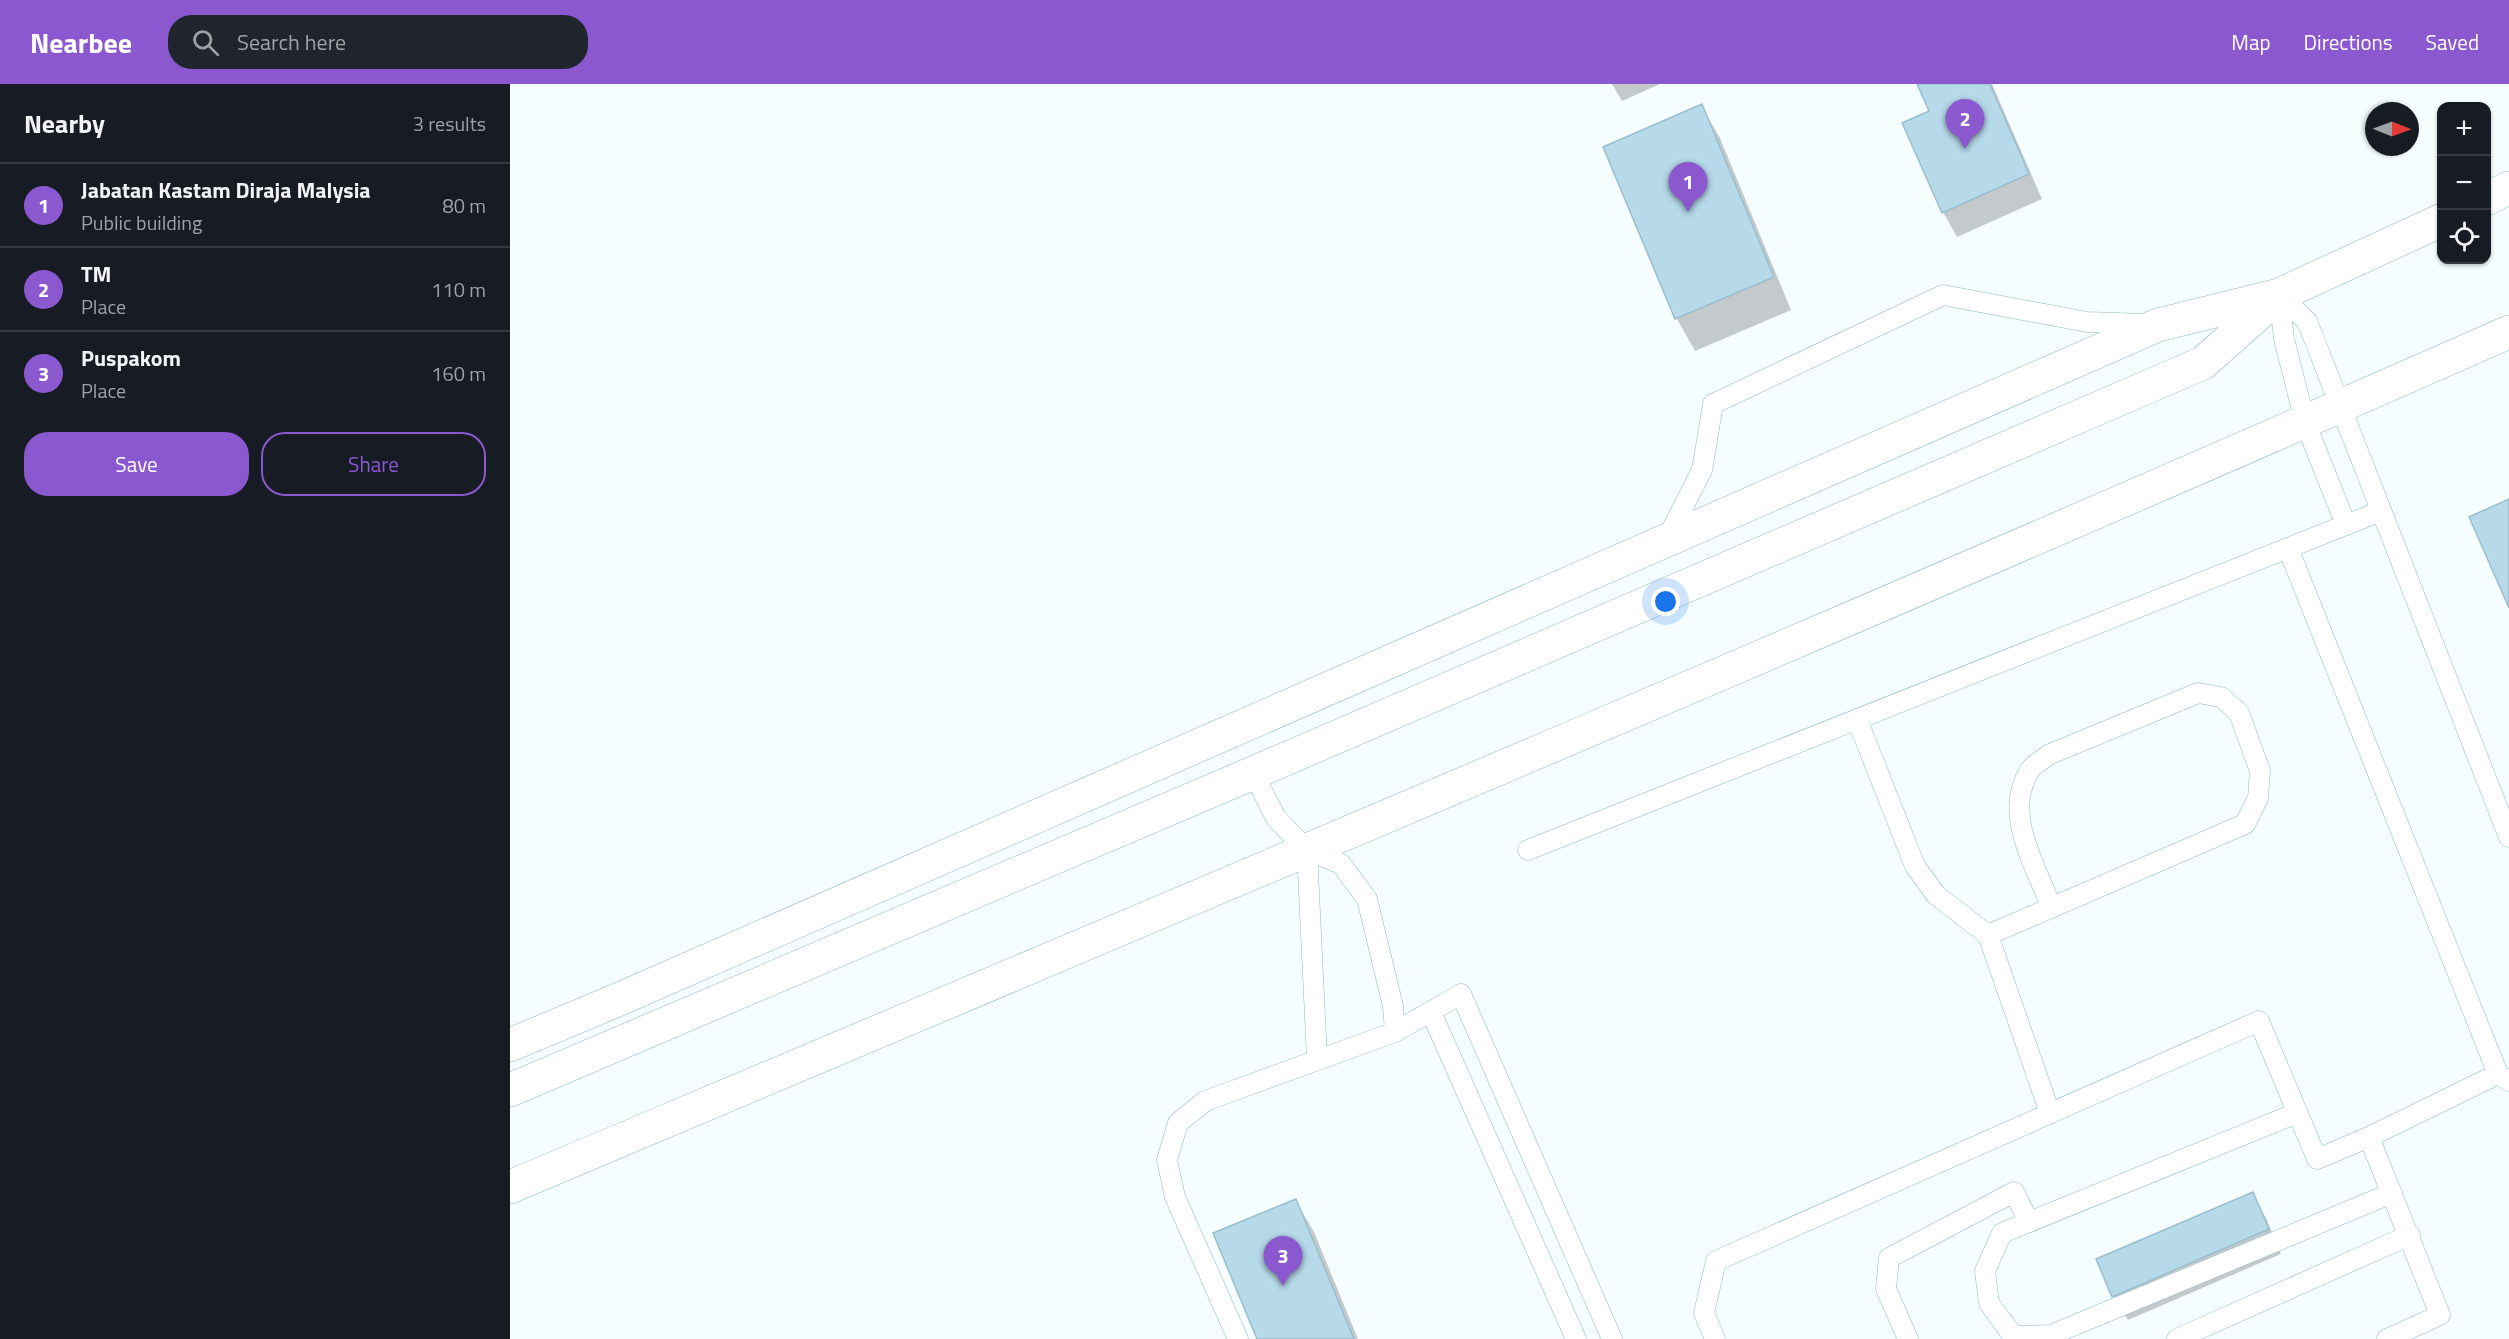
<!DOCTYPE html>
<html lang="en">
<head>
<meta charset="utf-8">
<style>
	body { margin:0; font-family:"Titillium Web",sans-serif; background:#20242c; color:#f1f3f6 }
	.controls { position:absolute; right:18px; top:18px; display:grid; overflow:hidden; border-radius:12px; box-shadow:0 2px 4px #0004 }
	.controls button { width:54px; height:54px; display:grid; place-items:center; padding:0; border:0; border-bottom:2px solid #363941; background:#171b24; color:#f1f3f6; font:30px sans-serif }
	.compass { position:absolute; left:1855px; top:18px; width:54px; height:54px; border-radius:50%; background:#171b24; box-shadow:0 2px 4px #0004; rotate:91deg }
	.you { position:absolute; left:1156px; top:518px; width:21px; height:21px; margin:-15px; border:4px solid #fff; border-radius:50%; background:#1a73e8; box-shadow:0 0 0 9px #1a73e833 }
	.badge { display:grid; place-items:center; width:39px; height:39px; border-radius:50%; background:#8b58d0; color:#fff; font-size:20px; font-weight:700 }
	.pin { position:absolute; translate:-50% -50px; filter:drop-shadow(0 2px 3px #0008) }
	.pin::after { content:''; position:absolute; top:32px; width:21px; height:18px; background:inherit; clip-path:polygon(0 0,100% 0,50% 100%) }
	.list { margin:0; padding:0; list-style:none }
	h2 { display:flex; justify-content:space-between; align-items:center; height:78px; margin:0; padding:0 24px; font-size:26px }
	h2 small { font-size:20px; font-weight:400; color:#9ea1a6 }
	.list li { display:grid; grid-template-columns:39px 1fr auto; gap:18px; align-items:center; box-sizing:border-box; height:84px; padding:0 24px; border-top:2px solid #363941 }
	.list b { display:block; font-size:22px; white-space:nowrap }
	.list p { margin:0; font-size:20px; white-space:nowrap; color:#9ea1a6 }
	.list em { font-size:20px; font-style:normal; color:#9ea1a6 }
	.actions { display:flex; gap:12px; padding:18px 24px }
	.actions a { flex:1; padding:14px 0; border:2px solid #8b58d0; border-radius:24px; text-align:center; font-size:21px; color:#8b58d0 }
	.actions .main { background:#8b58d0; color:#fff }
	.icon { flex:none; width:33px; height:33px; fill:none; stroke:currentColor; stroke-width:2; stroke-linecap:round; stroke-linejoin:round }
	.map { position:relative; flex:none; width:1999px; height:1255px; overflow:hidden }
	header { display:flex; align-items:center; gap:36px; box-sizing:border-box; height:84px; padding:0 30px; background:#8b58d0; color:#fff }
	header strong { font-size:28px }
	nav { display:flex; gap:33px; margin-inline-start:auto; font-size:21px }
	.search { width:420px; height:54px; background:#20242c; display:flex; align-items:center; gap:15px; box-sizing:border-box; padding:0 21px; border-radius:24px; color:#9ea1a6; font-size:22px }
	main { display:flex }
	aside { flex:1; background:#171b24 }
	.map>svg:first-child { display:block }
</style>
</head>
<body>
<header>
<strong>Nearbee</strong>
<div class="search"><svg class="icon" aria-label="search" viewBox="0 0 24 24"><circle cx="10" cy="10" r="6"/><path d="M15 15l6 6"/></svg>Search here</div>
<nav><a>Map</a><a>Directions</a><a>Saved</a></nav>
</header>
<main>
<aside>
<h2>Nearby<small>3 results</small></h2>
<ul class="list">
<li><span class="badge">1</span><div><b>Jabatan Kastam Diraja Malysia</b><p>Public building</p></div><em>80 m</em></li>
<li><span class="badge">2</span><div><b>TM</b><p>Place</p></div><em>110 m</em></li>
<li><span class="badge">3</span><div><b>Puspakom</b><p>Place</p></div><em>160 m</em></li>
</ul>
<div class="actions"><a class="main">Save</a><a>Share</a></div>
</aside>
<div class="map">
<svg width="1999" height="1255" viewBox="0 0 1999 1255">
	<rect width="100%" height="100%" fill="#f5fdfe"/>
	<!-- shadow -->
	<g fill="#0003">
		<path d="M1102,0h48l-38,17z"/>
		<path d="M1409,0h73l50,115 -85,38 -14,-25 -12,-100z"/>
		<path d="M1191,22l19,32 71,172 -96,41 -18,-32 -72,-172z"/>
		<path d="M1742,1110l14,24 15,36 -153,66 -14,-24z"/>
		<path d="M785,1116l19,32 44,107h-100z"/>
	</g>
	<!-- building -->
	<g fill="#b6daea" stroke="#9bbecd" stroke-width="1.5">
		<path d="M1407,0h73l39,90 -87,39 -40,-90 27,-12z"/>
		<path d="M1192,20l72,173 -99,42 -72,-172z"/>
		<path d="M1999,415v109l-40,-91z"/>
		<path d="M1743,1108l16,37 -157,68 -16,-38z"/>
		<path d="M786,1115l58,140h-97l-44,-106z"/>
	</g>
	<g fill="none" stroke-linecap="round" stroke-linejoin="round">
		<!-- lane casing -->
		<g stroke="#91b9bf" stroke-width="21">
			<g id="lane">
				<path d="M1769,211l28,26 202,516"/>
				<path d="M1769,211l5,44 21,83 41,103"/>
				<path d="M1156,457l36,-71 11,-66 230,-109 144,27 59,2"/>
				<path d="M1778,464l210,526"/>
				<path d="M1347,635l58,147 21,29 52,40 62,178"/>
				<path d="M743,689l23,45 31,32 34,14 26,35 26,107 2,26"/>
				<path d="M797,766l10,209"/>
				<path d="M1018,766l853,-339"/>
				<path d="M1478,851l257,-111 13,-26 2,-27 -21,-58 -18,-16 -23,-4 -150,62c-5,5 -14,9 -18,15 -28,43 6,97 22,138"/>
				<path d="M921,928l145,327"/>
				<path d="M1787,1029l-295,120 -17,38 4,32 24,33 38,-1 341,-142"/>
				<path d="M1859,1053l71,178 -53,24"/>
				<path d="M728,1255l-63,-142 -8,-37 11,-37 27,-22 190,-69 66,-38 151,345"/>
				<path d="M1205,1255l-11,-26 12,-52 543,-240 58,138 52,-22 129,-63 11,7"/>
				<path d="M1398,1255l-22,-50 3,-31 125,-66 15,30"/>
				<path d="M1667,1255l233,-104"/>
			</g>
		</g>
		<!-- street casing -->
		<g stroke="#91b9bf" stroke-width="34">
			<path id="street" d="M0,1103c668,-282 1336,-563 1999,-855"/>
		</g>
		<!-- highway casing -->
		<g stroke="#91b9bf" stroke-width="34">
			<g id="highway">
				<path d="M1976,115l23,-11"/>
				<path d="M0,961l112,-47 1536,-673 121,-30 163,-75"/>
				<path d="M0,1006l743,-317 950,-410 72,-64"/>
			</g>
		</g>
		<!-- lane -->
		<use href="#lane" stroke="#fff" stroke-width="20"/>
		<!-- street -->
		<use href="#street" stroke="#fff" stroke-width="33"/>
		<!-- highway -->
		<use href="#highway" stroke="#fff" stroke-width="33"/>
	</g>
</svg>
<div class="controls">
<button>+</button>
<button>−</button>
<button><svg class="icon" aria-label="locate" viewBox="0 0 24 24"><circle cx="12" cy="12" r="6"/><path d="M12 2v4M12 18v4M2 12h4M18 12h4"/></svg></button>
</div>
<svg class="compass" viewBox="-18 -18 36 36"><path d="M0-13l5 13h-10z" fill="#e53935"/><path d="M0 13l5-13h-10z" fill="#9ea1a6"/></svg>
<div class="you"></div>
<div class="pin badge" style="left:1178px;top:128px">1</div>
<div class="pin badge" style="left:1455px;top:65px">2</div>
<div class="pin badge" style="left:773px;top:1202px">3</div>
</div>
</main>
</body>
</html>
